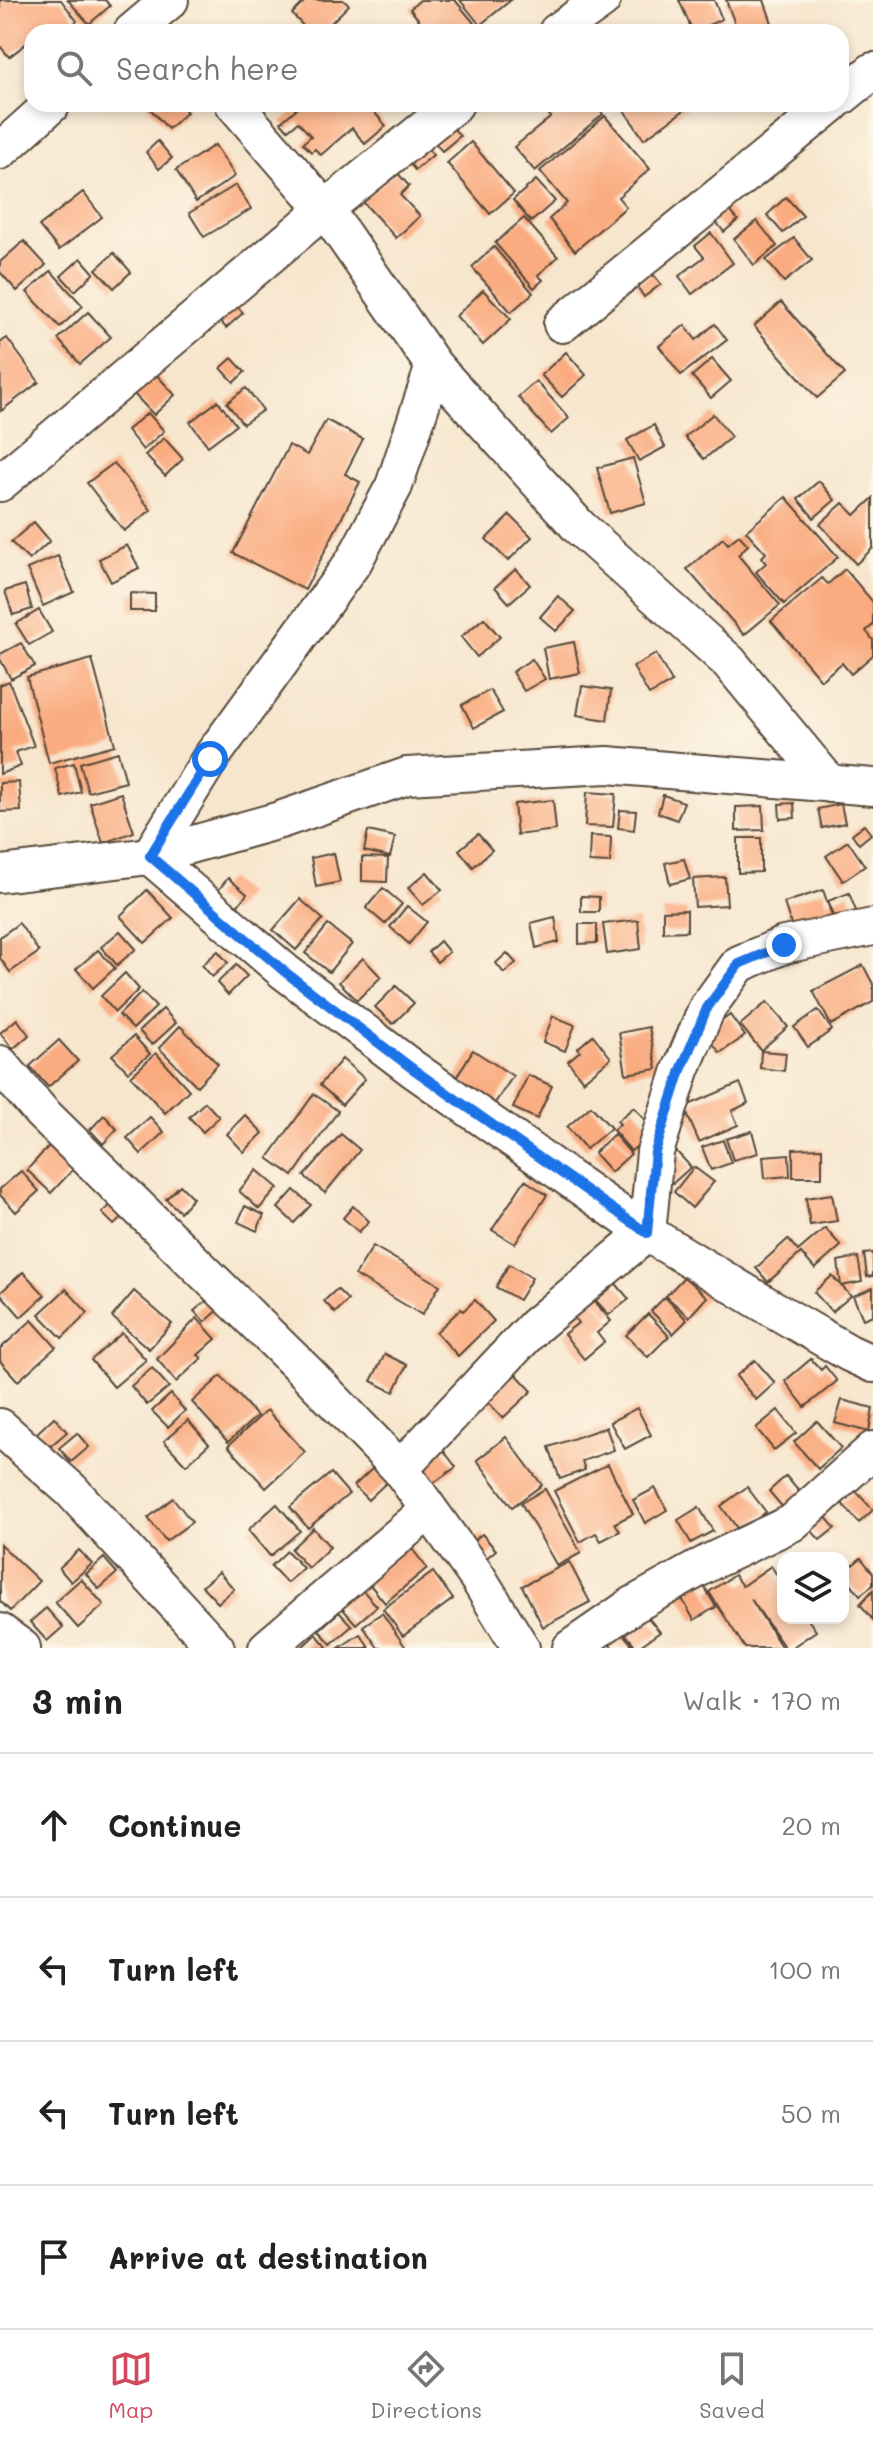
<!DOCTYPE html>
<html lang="en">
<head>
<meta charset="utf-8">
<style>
	body { margin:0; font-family:Mali,sans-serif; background:#f6f6f6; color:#222 }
	.controls { position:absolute; right:24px; bottom:24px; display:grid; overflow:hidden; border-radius:16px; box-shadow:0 4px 12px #0003 }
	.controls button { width:72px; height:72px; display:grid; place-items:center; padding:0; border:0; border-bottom:2px solid #e0e0e0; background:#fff; color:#222; font:40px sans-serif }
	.stop { position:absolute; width:24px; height:24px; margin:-18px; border:6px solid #1a73e8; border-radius:50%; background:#fff }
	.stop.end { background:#1a73e8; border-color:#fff; box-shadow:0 2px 8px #0008 }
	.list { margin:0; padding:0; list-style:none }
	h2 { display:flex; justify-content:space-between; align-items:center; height:104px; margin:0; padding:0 32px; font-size:34px }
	h2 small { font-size:26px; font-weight:400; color:#767676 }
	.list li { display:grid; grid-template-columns:52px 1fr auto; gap:24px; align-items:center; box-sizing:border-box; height:144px; padding:0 32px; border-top:2px solid #e0e0e0 }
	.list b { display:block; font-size:30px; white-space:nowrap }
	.list em { font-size:26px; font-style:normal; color:#767676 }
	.icon { flex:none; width:44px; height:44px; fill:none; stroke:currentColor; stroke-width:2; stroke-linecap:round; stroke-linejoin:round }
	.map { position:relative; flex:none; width:873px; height:1648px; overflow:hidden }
	.search { position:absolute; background:#fff; box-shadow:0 4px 12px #0003; left:24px; right:24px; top:24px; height:88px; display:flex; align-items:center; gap:20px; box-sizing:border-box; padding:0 28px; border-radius:24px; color:#767676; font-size:30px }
	.sheet { height:680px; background:#fff }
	nav { display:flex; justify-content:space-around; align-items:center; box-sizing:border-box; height:112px; border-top:2px solid #e0e0e0; background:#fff; font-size:22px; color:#767676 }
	nav a { display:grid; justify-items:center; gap:4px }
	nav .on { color:#d1495b }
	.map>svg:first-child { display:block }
</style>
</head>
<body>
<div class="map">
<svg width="873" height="1648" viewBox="0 0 873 1648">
	<rect width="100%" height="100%" fill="#fcf5e5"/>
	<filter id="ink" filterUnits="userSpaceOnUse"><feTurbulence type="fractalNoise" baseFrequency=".0125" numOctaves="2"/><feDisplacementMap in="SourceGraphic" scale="16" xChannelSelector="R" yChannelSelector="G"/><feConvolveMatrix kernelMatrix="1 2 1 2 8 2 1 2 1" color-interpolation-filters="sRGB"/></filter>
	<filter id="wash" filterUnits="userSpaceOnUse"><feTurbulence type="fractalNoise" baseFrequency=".006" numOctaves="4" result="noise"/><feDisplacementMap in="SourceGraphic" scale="32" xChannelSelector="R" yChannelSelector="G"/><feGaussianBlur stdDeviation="1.8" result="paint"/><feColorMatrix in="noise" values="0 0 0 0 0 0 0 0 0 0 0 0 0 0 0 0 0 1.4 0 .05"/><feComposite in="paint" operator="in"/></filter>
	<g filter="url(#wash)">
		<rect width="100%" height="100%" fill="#f7e6ce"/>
		<g id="blocks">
			<!-- building -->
			<g fill="#faac80">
				<path d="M0,0h61l16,21 -14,11h-31v17l-5,-6 -18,14 -9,-11z"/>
				<path d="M68,0h37l5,6 -21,18z"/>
				<path d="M306,0h37l6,5 -27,27h-13l-17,-18z"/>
				<path d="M420,0h35l19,23 -10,9h-49l8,-7 -13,-16z"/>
				<path d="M460,0h51l-31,25z"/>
				<path d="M679,0h35l8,19 -29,13z"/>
				<path d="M726,0h38l11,32h-37z"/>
				<path d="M146,104h34l7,8 -19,17z"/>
				<path d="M302,104h70l-3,2 17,20 -21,18 -13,-16 -31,27 -6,-6 -4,3 -8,-9 8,-7 -13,-14 -10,8 -7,-8z"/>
				<path d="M540,104h55l8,10 -68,57 -21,-24 37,-30z"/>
				<path d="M624,104h65l1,2 -46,33 -23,-33z"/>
				<path d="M605,116l45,53 -32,28 8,10 -51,44 -26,-32 18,-16 -27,-32z"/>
				<path d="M446,119l14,17 -18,15 -14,-16z"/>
				<path d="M418,137l15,18 -18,15 -14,-18z"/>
				<path d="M158,141l14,17 -13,11 -13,-17z"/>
				<path d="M471,142l43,51 -24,21 -43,-51z"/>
				<path d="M215,145l20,31 -39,26 -20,-32z"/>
				<path d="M396,171l13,15 -9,9 20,21 -24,22 -34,-37z"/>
				<path d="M536,180l19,21 -24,21 -18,-22z"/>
				<path d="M236,185l15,24 -47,28 -15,-24z"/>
				<path d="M83,192l19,25 -43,33 -20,-24z"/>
				<path d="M786,197l17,19 -20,17 -16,-18z"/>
				<path d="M725,205l13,15 -14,12 -13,-17z"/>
				<path d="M524,218l34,39 -20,18 5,5 -9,8 -39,-45z"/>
				<path d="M757,221l20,25 -23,19 -20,-26z"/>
				<path d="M711,233l22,30 -41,31 -13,-18 25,-19 -9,-11z"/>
				<path d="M794,238l18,22 -28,22 -18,-22z"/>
				<path d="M24,241l22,24 -29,26 -17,-19v-10z"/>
				<path d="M494,247l39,46 -22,19 -39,-45z"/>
				<path d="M114,253l17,19 -17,16 -18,-19z"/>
				<path d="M81,258l13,15 -19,18 -14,-15z"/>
				<path d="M51,271l32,35 -23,21 -33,-35z"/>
				<path d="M652,273l9,11 -17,13 -8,-12z"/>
				<path d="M483,290l28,29 -28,26 -27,-29z"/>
				<path d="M229,297l14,16 -17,15 -14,-16z"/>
				<path d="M781,302l64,72 -28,24 -63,-72z"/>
				<path d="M88,312l23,25 -31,27 -22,-25z"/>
				<path d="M715,324l12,16 -46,35 -22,-29 26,-21 11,15z"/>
				<path d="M7,338l32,44 -38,29 -1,-68z"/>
				<path d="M566,352l20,23 -24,22 -21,-22z"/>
				<path d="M232,358l13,14 -11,10 -13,-14z"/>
				<path d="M712,359l19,22 -20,17 -19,-22z"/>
				<path d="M154,372l21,23 -21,20 -22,-23z"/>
				<path d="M536,381l33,37 -18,16 -33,-37z"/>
				<path d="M246,388l17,22 -20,14 -16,-21z"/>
				<path d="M218,401l18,24 -28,21 -18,-24z"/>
				<path d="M148,413l16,18 -21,19 -16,-20z"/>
				<path d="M713,414l18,23 -27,22 -19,-22z"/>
				<path d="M326,420l37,19 -18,35 15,8 -55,108 -72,-37 56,-108 18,10z"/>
				<path d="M654,425l11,22 -26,14 -12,-21z"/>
				<path d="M164,438l19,21 -18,17 -20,-21z"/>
				<path d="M633,458l13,45 -36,10 -13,-45z"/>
				<path d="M114,463l37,47 -27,21 -37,-48z"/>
				<path d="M819,481l16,19 -21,18 -16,-19z"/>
				<path d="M786,497l52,60 -54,47 -28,-32 10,-9 -5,-5 5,-5 -20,-22z"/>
				<path d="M873,498v50l-17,16 -36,-40 23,-21 12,12z"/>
				<path d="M510,515l22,22 -24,24 -22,-22z"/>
				<path d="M34,522l16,19 -21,19 -18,-18z"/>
				<path d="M739,535l9,10 -10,10 42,50 -36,30 -57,-66 36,-31 5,6z"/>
				<path d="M127,545l12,23 -28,14 -12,-23z"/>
				<path d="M58,556l16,36 -31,14 -16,-37z"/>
				<path d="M516,569l14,16 -21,18 -14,-16z"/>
				<path d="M845,569l28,33v23l-7,6 7,9v15l-22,19 -9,-11 -21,17 -50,-59 51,-43 6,6z"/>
				<path d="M25,585l7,24 -19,6 -8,-24z"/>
				<path d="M130,593l25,1v17h-25z"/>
				<path d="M558,596l17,15 -19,20 -16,-14z"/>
				<path d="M39,610l13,22 -23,13 -13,-21z"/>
				<path d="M484,618l16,19 -23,20 -16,-20z"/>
				<path d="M574,642l6,31 -31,6 -6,-31z"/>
				<path d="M21,643l14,23 -24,13 -11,-20v-5z"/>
				<path d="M656,654l16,28 -23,13 -16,-28z"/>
				<path d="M92,659l23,86 -66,18 -22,-86z"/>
				<path d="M532,659l13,20 -21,12 -12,-19z"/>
				<path d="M9,681l25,65 -18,6 5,14 -21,8v-89z"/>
				<path d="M582,686l29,4 -4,30 -30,-5z"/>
				<path d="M490,690l13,22 -29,16 -12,-23z"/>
				<path d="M118,752l8,30 -38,10 -8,-29z"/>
				<path d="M74,763l7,29 -19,5 -7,-29z"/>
				<path d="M19,782l2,29 -21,1v-29z"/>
				<path d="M587,792l29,2 -3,33 -28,-1z"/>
				<path d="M121,793l13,39 -31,11 -13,-40z"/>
				<path d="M663,795l21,7 -7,18 -19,-7z"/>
				<path d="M553,800l3,30 -39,5 -3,-31z"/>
				<path d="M794,803l1,15 -15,1 -1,-15z"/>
				<path d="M841,804l4,19 -23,5 -4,-19z"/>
				<path d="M763,806l1,24 -28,1v-24z"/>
				<path d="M620,810l16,1 -2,19 -16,-2z"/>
				<path d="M864,825l7,9 -12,10 -7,-10z"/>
				<path d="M368,831l27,6 -5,20 -26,-6z"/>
				<path d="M478,834l14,16 -19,17 -14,-17z"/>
				<path d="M590,836l21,1 -1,26 -21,-1z"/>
				<path d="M738,838h23v34l-23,1z"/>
				<path d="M848,841l17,25 -22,15 -17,-25z"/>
				<path d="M334,853l6,29 -24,5 -5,-29z"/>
				<path d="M362,857l26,1 -1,24 -25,-1z"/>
				<path d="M684,859l6,20 -20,5 -5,-21z"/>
				<path d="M427,872l15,18 -19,15 -15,-17z"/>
				<path d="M725,877l2,28 -32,2 -2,-28z"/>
				<path d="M228,878l19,16 -15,19 -19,-16z"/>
				<path d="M383,888l19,16 -17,20 -19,-16z"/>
				<path d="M147,890l26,28 -28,25 -25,-27z"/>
				<path d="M823,890l10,29 -39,14 -10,-30z"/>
				<path d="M849,893l9,23 -21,8 -9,-23z"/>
				<path d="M581,896l18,1v15h-18z"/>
				<path d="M300,899l23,20 -27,31 -23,-20z"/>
				<path d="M407,906l20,16 -18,22 -19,-17z"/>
				<path d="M687,910v21l-24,1v-21z"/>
				<path d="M555,917l4,25 -23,6 -5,-25z"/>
				<path d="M638,920l3,29 -34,5 -4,-30z"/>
				<path d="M19,923l20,29 -29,20 -10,-14v-21z"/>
				<path d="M579,924h18v19l-18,1z"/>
				<path d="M328,925l24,19 -23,28 -24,-19z"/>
				<path d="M120,931l16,18 -19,16 -16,-18z"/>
				<path d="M440,941l9,11 -12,10 -9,-10z"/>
				<path d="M98,950l17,18 -22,20 -17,-19z"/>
				<path d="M218,951l10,12 -16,14 -10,-12z"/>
				<path d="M507,953l9,10 -12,10 -8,-10z"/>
				<path d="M363,958l18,19 -24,23 -18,-18z"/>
				<path d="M236,965l11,11 -19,19 -11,-12z"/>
				<path d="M863,965l10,19v18l-42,23 -18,-34z"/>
				<path d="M125,973l14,16 -24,23 -14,-16z"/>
				<path d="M396,986l18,17 -21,21 -18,-17z"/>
				<path d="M142,992l14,15 -23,22 -14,-14z"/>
				<path d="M767,1002l21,25 -27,23 -21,-25z"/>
				<path d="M163,1009l13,14 -24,22 -13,-14z"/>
				<path d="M818,1010l14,20 -24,17 -14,-20z"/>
				<path d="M730,1015l15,21 -25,17 -15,-20z"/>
				<path d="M553,1016l22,9 -10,26 -22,-9z"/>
				<path d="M17,1019l12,16 -16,14 -13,-16z"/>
				<path d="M180,1026l38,38 -21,22 -38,-38z"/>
				<path d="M649,1027l8,42 -31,5 -7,-41z"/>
				<path d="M593,1035l18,23 -28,23 -15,-20 12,-10 -2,-3z"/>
				<path d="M134,1036l16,18 -22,18 -16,-17z"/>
				<path d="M59,1040l19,21 -30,26 -18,-21z"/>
				<path d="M473,1050l40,26 -18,27 -39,-25z"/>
				<path d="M761,1051l25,2 -2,18 -24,-3z"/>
				<path d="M156,1053l33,37 -24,23 -34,-37z"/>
				<path d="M342,1059l23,20 -23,26 -22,-20z"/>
				<path d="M528,1075l24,11 -15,33 -24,-11z"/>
				<path d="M740,1083l8,20 -16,8 6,14 -39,17 -15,-35z"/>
				<path d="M314,1094l24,17 -45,65 -25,-18z"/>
				<path d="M205,1102l14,15 -16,15 -14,-15z"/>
				<path d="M591,1106l20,22 -25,21 -19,-22z"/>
				<path d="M634,1107l21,25 -24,19 -18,-21 7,-6 -3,-3z"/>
				<path d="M104,1115l13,14 -14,15 -13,-14z"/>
				<path d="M245,1115l18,18 -19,19 -17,-18z"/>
				<path d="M150,1117l14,15 -23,22 -14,-16z"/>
				<path d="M752,1131l6,22 -25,7 -7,-21z"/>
				<path d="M341,1134l19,16 -35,43 -21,-17z"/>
				<path d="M614,1134l17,20 -20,18 -17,-19z"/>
				<path d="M56,1138l24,24 -29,31 -24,-23z"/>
				<path d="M723,1140l8,23 -20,7 -9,-23z"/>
				<path d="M822,1148v29h-29v-28z"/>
				<path d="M676,1151l15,16 -18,16 -15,-16z"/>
				<path d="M789,1154l1,22 -25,2 -2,-22z"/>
				<path d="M694,1167l20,15 -22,26 -18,-16z"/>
				<path d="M257,1170l21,18 -19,21 -20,-18z"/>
				<path d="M21,1171l18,20 -23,21 -16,-17v-6z"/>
				<path d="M525,1180l22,15 -32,49 -23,-14z"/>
				<path d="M180,1185l13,13 -13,14 -14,-13z"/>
				<path d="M294,1190l17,15 -17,18 -16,-15z"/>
				<path d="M832,1194l5,27 -27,4 -4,-27z"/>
				<path d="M120,1196l11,14 -17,15 -12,-12z"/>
				<path d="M245,1206l19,9 -7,16 -19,-9z"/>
				<path d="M353,1206l16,15 -10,11 -16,-14z"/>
				<path d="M825,1228l16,18 -26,23 -14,-16 -33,29 -12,-14 32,-29 10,12z"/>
				<path d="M373,1246l67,39 -18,30 -67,-40z"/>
				<path d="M873,1253v23l-6,1 -3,-23z"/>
				<path d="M858,1257l4,25 -21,4 -3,-25z"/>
				<path d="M509,1264l23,14 -13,22 -23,-13z"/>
				<path d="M23,1272l22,23 -24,22 -21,-24z"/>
				<path d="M832,1276l19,20 -19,16 -18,-20z"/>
				<path d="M684,1277l23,20 -18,20 -23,-21z"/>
				<path d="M612,1279l17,20 -20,16 -17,-19z"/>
				<path d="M873,1288v27l-10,4 -10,-23z"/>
				<path d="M66,1289l22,24 -26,25 -23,-24z"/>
				<path d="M337,1289l11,11 -13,13 -11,-12z"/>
				<path d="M134,1291l38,33 -23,25 -37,-32z"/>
				<path d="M211,1297l10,11 -16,14 -11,-11z"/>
				<path d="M665,1297l22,23 -14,14 -22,-23z"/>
				<path d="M592,1298l19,23 -14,12 7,9 -20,17 -20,-25 14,-11 -6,-8z"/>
				<path d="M475,1300l19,21 -36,35 -22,-24 25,-23 2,2z"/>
				<path d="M648,1314l21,22 -21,21 -22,-22z"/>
				<path d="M197,1318l19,21 -18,16 4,3 -26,24 -19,-23z"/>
				<path d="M32,1320l24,27 -38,34 -18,-20v-12z"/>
				<path d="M122,1333l24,27 -32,27 -23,-27z"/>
				<path d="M385,1354l22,11 -13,27 -23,-11z"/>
				<path d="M811,1359l10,11 4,-4 12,15 -32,26 -20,-26z"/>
				<path d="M755,1360l20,23 -19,17 -20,-24z"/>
				<path d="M152,1368l17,19 -22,18 -16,-19z"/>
				<path d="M516,1374l16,17 -29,27 -16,-17z"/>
				<path d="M221,1376l36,40 -29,26 -36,-40z"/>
				<path d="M171,1394l14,17 -17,16 -16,-16z"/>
				<path d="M842,1400l31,8 -4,24 -34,-9z"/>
				<path d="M637,1408l14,27 -26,14 -15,-27z"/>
				<path d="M267,1410l38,42 -39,36 -38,-42z"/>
				<path d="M778,1410l18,23 -22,17 -18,-22z"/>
				<path d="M54,1417l13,15 -19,16 -12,-14z"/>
				<path d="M188,1420l21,24 -23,21 -22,-24z"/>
				<path d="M817,1421l24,27 -23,21 -24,-27z"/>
				<path d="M606,1427l8,23 -32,11 3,9 -25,9 -11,-32z"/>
				<path d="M77,1433l12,14 -18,15 -12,-14z"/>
				<path d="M506,1437l36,48 -30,22 -35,-47z"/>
				<path d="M440,1446l16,21 -25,18 -16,-21z"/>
				<path d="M608,1464l25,50 -18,9 5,8 -19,10 -5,-8 -16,9 -26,-51z"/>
				<path d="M373,1468l14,14 -19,18 -14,-14z"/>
				<path d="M331,1473l18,21 -41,34 -18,-21z"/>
				<path d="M786,1476l15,18 -17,15 -15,-18z"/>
				<path d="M747,1487l19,25 -26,20 -19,-26z"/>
				<path d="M655,1488l12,22 -22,13 -12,-23z"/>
				<path d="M545,1489l36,64 -24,13 -36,-63z"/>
				<path d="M855,1490l18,20 -14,13 -18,-21z"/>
				<path d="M173,1498l19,24 -26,19 -18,-23z"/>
				<path d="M277,1504l23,27 -30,25 -22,-26z"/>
				<path d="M699,1507l14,24 -22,12 -13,-23z"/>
				<path d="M824,1515l11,13 -15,12 -11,-12z"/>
				<path d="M313,1528l17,19 -22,21 -17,-19z"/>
				<path d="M482,1534l14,16 -13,11 -14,-17z"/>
				<path d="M0,1544l39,37 -29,30 -10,-10z"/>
				<path d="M409,1545l18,23 -42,35 -18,-22z"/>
				<path d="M79,1550l13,14 -21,18 -12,-14z"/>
				<path d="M287,1551l16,17 -16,15 -16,-17z"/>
				<path d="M104,1558l13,15 -18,16 -13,-15z"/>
				<path d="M861,1558l12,15v12l-13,10 -17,-22z"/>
				<path d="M569,1562l21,40 -47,25 -21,-41z"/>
				<path d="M771,1566l12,18v34h24l9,13 -25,17h-6l-34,-49 31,49h-37l-36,-56 25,-17 8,11z"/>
				<path d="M219,1572l15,17 -16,14 -16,-17z"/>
				<path d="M433,1572l20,27 -50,37 -20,-27z"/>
				<path d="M81,1579l23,26 -26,23 -23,-26z"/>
				<path d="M701,1581l15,26 -22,13 -14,-25z"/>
				<path d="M355,1582l22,24 -21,18 -21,-24z"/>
				<path d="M873,1590v30l-13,-16z"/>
				<path d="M46,1608l17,19 -16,14 -17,-19z"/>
				<path d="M641,1609l19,23 -23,16 -18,-22z"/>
				<path d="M339,1612l13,14 -21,18 -12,-14z"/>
				<path d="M382,1613l24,35h-28l-15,-22z"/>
				<path d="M617,1627l18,21h-22l-9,-10z"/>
				<path d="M316,1634l12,14h-27z"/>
				<path d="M360,1634l10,14h-31z"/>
			</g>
		</g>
	</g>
	<g filter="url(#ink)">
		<use href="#blocks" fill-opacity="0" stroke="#574638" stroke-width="2"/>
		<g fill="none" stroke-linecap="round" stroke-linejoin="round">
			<!-- minor casing -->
			<g stroke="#574638" stroke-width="40">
				<g id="minor">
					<path d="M132,32l38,-32"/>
					<path d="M557,32l45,-32"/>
					<path d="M841,97l32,-26"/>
					<path d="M234,104l91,105 109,157 145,161 150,135 101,122"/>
					<path d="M0,151l52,-47"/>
					<path d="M562,324l270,-220"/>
					<path d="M434,366l-40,120 -40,75 -144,198 -60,97 135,116 128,97 234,164 121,73 81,47 24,11"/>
					<path d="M0,483l325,-274 130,-105"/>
					<path d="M0,874l150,-18 130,-36 127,-44 200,-11 266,22"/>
					<path d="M0,1064l41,48 265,260 94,97 78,109 43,70"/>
					<path d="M0,1427l71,63 145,158"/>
					<path d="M400,1469l135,-143 112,-93 8,-81 26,-82 26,-62 32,-44 45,-19 89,-18"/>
					<path d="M0,1632l22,16"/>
					<path d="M267,1648l162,-138"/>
					<path d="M571,1648l62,-43 77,-43 82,-39 81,-73"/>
				</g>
			</g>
			<!-- minor -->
			<use href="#minor" stroke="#fff" stroke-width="36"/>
		</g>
	</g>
	<g fill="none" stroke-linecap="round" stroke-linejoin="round" filter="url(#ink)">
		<!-- route -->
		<path stroke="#1a73e8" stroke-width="10" d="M210,759l-60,97 135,116 128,97 234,164 8,-81 26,-82 26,-62 32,-44 45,-19"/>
	</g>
</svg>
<div class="controls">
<button><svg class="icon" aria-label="layers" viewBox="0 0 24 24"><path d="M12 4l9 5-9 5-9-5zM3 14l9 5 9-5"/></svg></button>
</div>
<div class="stop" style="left:210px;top:759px"></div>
<div class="stop end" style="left:784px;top:945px"></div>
<div class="search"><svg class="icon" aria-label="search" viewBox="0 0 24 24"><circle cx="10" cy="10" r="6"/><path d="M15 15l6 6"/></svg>Search here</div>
</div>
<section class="sheet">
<h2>3 min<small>Walk · 170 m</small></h2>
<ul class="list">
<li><svg class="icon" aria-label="ahead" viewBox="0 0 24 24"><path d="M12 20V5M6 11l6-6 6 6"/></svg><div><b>Continue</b></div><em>20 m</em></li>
<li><svg class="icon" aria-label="left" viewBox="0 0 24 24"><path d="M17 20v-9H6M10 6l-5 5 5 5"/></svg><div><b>Turn left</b></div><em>100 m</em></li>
<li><svg class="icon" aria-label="left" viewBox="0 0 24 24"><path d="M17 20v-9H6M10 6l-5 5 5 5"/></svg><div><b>Turn left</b></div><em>50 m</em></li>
<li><svg class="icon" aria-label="arrive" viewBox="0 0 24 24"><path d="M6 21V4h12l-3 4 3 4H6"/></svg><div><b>Arrive at destination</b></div></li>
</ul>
</section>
<nav>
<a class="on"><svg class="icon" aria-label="map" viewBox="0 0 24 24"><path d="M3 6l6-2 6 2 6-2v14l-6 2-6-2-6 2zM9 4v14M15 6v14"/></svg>Map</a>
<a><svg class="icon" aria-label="directions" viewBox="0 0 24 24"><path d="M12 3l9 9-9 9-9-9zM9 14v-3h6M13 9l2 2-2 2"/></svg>Directions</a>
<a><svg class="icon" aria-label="saved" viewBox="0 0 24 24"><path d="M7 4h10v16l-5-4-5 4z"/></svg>Saved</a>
</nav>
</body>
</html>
